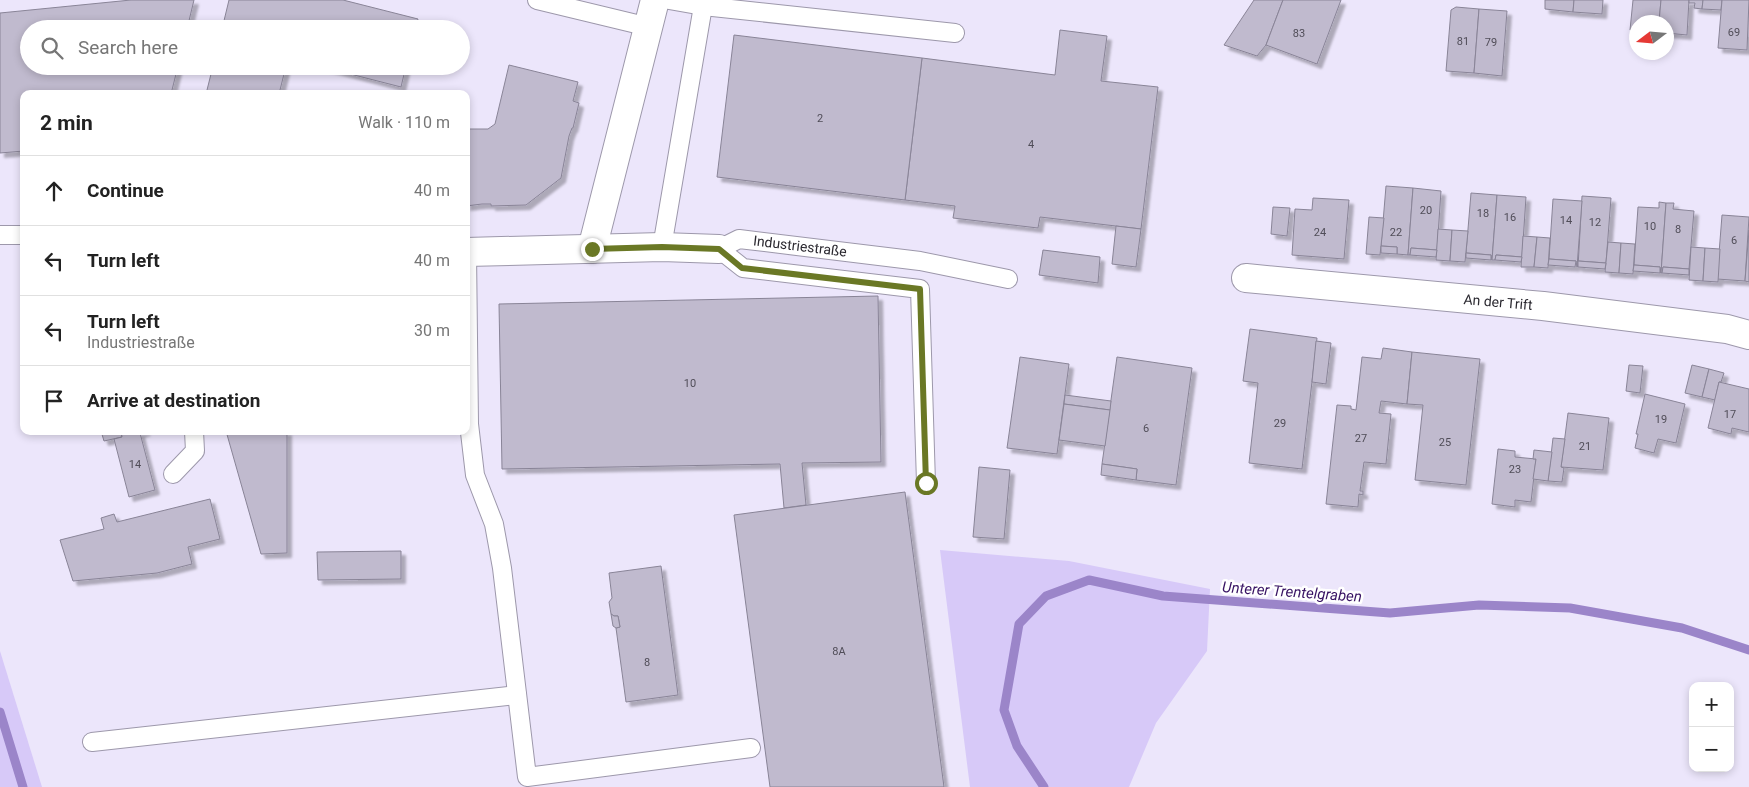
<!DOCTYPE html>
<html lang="en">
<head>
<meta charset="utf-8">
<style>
	body { margin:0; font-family:Roboto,sans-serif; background:#f6f6f6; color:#222 }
	.controls { position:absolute; right:15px; bottom:15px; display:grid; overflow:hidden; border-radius:10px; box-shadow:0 2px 8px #0003 }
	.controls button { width:45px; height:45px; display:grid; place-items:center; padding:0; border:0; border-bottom:1px solid #e0e0e0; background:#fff; color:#222; font:25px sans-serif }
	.compass { position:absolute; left:1629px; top:15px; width:45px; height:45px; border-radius:50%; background:#fff; box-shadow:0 2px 8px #0003; rotate:254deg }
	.stop { position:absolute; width:15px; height:15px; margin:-11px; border:4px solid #6a7825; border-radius:50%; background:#fff }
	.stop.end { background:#6a7825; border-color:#fff; box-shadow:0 1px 5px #0008 }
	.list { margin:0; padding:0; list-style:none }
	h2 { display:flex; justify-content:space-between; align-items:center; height:65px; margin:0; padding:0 20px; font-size:21px }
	h2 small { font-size:16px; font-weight:400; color:#767676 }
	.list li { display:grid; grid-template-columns:32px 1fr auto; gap:15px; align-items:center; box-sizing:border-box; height:70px; padding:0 20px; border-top:1px solid #e0e0e0 }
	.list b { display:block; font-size:19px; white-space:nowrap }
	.list p { margin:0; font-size:16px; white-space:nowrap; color:#767676 }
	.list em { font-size:16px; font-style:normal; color:#767676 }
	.icon { flex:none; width:28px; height:28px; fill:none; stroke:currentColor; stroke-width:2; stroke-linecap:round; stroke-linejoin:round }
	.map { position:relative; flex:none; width:1749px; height:787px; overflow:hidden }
	.search { position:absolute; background:#fff; box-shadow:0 2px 8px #0003; left:20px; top:20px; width:450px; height:55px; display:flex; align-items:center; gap:12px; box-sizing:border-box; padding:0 18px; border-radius:28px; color:#767676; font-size:19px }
	.panel { position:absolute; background:#fff; box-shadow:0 2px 8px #0003; left:20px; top:90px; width:450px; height:345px; border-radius:10px }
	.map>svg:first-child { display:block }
</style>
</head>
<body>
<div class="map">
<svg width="1749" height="787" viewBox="0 0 1749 787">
	<defs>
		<filter id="shadow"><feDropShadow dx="4.5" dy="4.5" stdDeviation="1" flood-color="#0004"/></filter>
	</defs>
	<rect width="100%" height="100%" fill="#ece6fb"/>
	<!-- green -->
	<g fill="#d7c9f8">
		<path d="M940,550l129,11 141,28 -3,62 -51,72 -27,64h-159z"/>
		<path d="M0,651l42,136h-42z"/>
	</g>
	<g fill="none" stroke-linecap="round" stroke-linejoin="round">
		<!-- stream -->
		<g stroke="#9b85c9" stroke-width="9">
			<path d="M0,712l23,75"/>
			<path d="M1044,787l-27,-41 -13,-36 15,-86 27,-28 43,-16 74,16 227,17 89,-8 91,3 112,20 67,22"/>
		</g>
	</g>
	<!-- building -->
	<g fill="#c0bace" stroke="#898497" filter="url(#shadow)">
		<path d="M131,0h63l-7,29h-158v37h149l-7,28h-147v57l-24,2v-140z"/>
		<path d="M229,0h114l75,19 -3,10h-193z"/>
		<path d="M1254,0h29l-17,45 -9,11 -33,-11z"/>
		<path d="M1283,0h58l-24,64 -51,-19z"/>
		<path d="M1545,0h29l-1,12 -28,-3z"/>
		<path d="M1574,0h29l-1,14 -29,-2z"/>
		<path d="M1633,0h28l-2,22h-23v9l-6,-1z"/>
		<path d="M1661,0h28l-2,35 -21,-2v-11h-7z"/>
		<path d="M1689,0h14l-1,9 -8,-1 1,-5h-6z"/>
		<path d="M1703,0h19l-1,10 -19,-1z"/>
		<path d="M1722,0h27l-2,50 -29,-2z"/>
		<path d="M1456,7l23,2 -5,64 -28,-2 5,-61z"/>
		<path d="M1479,9l28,2 -5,65 -28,-3z"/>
		<path d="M1060,30l47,6 -6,45 57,6 -17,142 -101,-12 -2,11 -85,-10 2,-12 -50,-6 17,-142 133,17z"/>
		<path d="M734,35l188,23 -17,142 -188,-23z"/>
		<path d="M509,65l69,17 -5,19 6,2 -6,25h-1l-3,8 -8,42 -35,27 -35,1v-2h-9l-16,2v-77h22l7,-5z"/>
		<path d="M213,66h73l-7,28h-73z"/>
		<path d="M319,66h87l-5,21z"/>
		<path d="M1386,186l27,2 -5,67 -11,-1v-7l-16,-1z"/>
		<path d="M1413,188l28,3 -4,59 -26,-2 -1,7h-2z"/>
		<path d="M1471,193l26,2 -5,65 -1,-5 -25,-2z"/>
		<path d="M1497,195l29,2 -4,60 -26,-2 -1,5h-3z"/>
		<path d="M1582,196l29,2 -5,65 -28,-2v6z"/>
		<path d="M1313,198l36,2 -5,59 -52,-4 3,-46 17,1z"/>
		<path d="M1553,199l29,2 -5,66 -1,-6 -27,-2z"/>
		<path d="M1659,202l7,1 -5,70 -1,-6 -26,-2 4,-58 21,1z"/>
		<path d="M1666,203h8l-1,6 21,2 -5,58 -26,-2 -1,6h-1z"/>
		<path d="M1273,207l17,1 -3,28 -16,-2z"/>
		<path d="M1722,215l27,2 -4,64 -28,-2z"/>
		<path d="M1369,217l15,1 -4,37 -14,-1z"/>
		<path d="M1116,226l25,3 -5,38 -24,-3z"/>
		<path d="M1438,229l14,1 -2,31 -14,-1z"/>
		<path d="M1452,230l16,1 -3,31 -15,-1z"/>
		<path d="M1749,230v52l-4,-1z"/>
		<path d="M1523,236l14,1 -3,30h-13z"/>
		<path d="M1537,237l13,1 -2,30 -14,-1z"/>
		<path d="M1608,242l13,1 -2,30 -14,-1z"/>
		<path d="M1621,243l14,1 -2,30 -14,-1z"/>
		<path d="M1381,246l16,1v7l-16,-1z"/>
		<path d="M1691,247l14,1 -2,33 -14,-1z"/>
		<path d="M1411,248l26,2 -1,7 -26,-2z"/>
		<path d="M1705,248l15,1 -2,33 -15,-1z"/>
		<path d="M1043,250l57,7 -2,26 -59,-8z"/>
		<path d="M1466,253l25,2v5l-25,-2z"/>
		<path d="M1496,255l26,2 -1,5 -26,-2z"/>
		<path d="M1549,259l27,2 -1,6 -27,-2z"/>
		<path d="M1578,261l28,2 -1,6 -27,-2z"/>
		<path d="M1634,265l26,2v6l-27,-2z"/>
		<path d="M1663,267l26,2v6l-27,-2z"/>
		<path d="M878,296l3,166 -79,1 4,42 -22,3 -4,-44 -278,5 -3,-165z"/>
		<path d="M1250,329l67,9 -15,131 -53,-6 9,-80 -15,-2z"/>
		<path d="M1316,341l15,2 -5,41 -14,-2z"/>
		<path d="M1383,348l29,4 -5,52 -26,-3 -2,12 12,1 -5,50 -22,-2 -4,29h3v4l-4,-1 -1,13 -32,-3 11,-99 14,1v3l5,1 6,-53 19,2z"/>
		<path d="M1412,352l68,7 -14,126 -51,-5 8,-75 -16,-1z"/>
		<path d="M1020,357l49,7 -12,90 -50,-6z"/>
		<path d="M1117,357l75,11 -16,117 -40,-5 1,-11 -35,-5z"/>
		<path d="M1629,365l14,1 -3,27 -14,-2z"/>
		<path d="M1692,365l17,4 -7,28 -17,-4z"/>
		<path d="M1709,369l15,4 -3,9h-2l-4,18 -13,-3z"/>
		<path d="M1719,382l30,7v43l-17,-4 -1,6 -23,-6z"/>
		<path d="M1645,394l40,10 -9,39 -18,-4 -4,14 -19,-5 3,-14h-2z"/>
		<path d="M1065,395l46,6 -1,9 -46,-6z"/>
		<path d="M1064,404l46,6 -5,36 -46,-6z"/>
		<path d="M1568,413l41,5 -6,52 -42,-3z"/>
		<path d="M101,431h20l1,6 -18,4z"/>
		<path d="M121,431h25l-6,2 15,57 -26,7 -15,-58 8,-2z"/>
		<path d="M226,431h61v122l-26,1z"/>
		<path d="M1553,438l12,1 -4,28 3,1 -2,14 -14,-1z"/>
		<path d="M1498,449l17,2v6l21,2 -5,43 -16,-2v7l-23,-3z"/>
		<path d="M1534,450l18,2 -4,29 -15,-2 3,-20h-3z"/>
		<path d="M1102,464l35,5 -1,11 -35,-5z"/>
		<path d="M979,467l31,3 -6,69 -31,-2z"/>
		<path d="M905,492l39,295h-174l-36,-272z"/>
		<path d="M210,499l10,40 -32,8 4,17 -35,9 -84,8 -13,-41 44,-11 -3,-11 13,-4 3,8z"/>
		<path d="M401,551v28l-83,1 -1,-28z"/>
		<path d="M661,566l17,129 -52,7 -10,-74 4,-1 -2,-11h-4l-3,-2 -2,-12 3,-4 -3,-25z"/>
		<path d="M611,614l3,2h4l2,11 -4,1 -3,-2z"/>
	</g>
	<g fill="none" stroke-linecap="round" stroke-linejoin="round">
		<!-- service casing -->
		<g stroke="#9d98ab" stroke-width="20">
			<g id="service">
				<path d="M537,0l112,27"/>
				<path d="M669,0l34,6 252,27"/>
				<path d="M0,235h24"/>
				<path d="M662,247l41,-241"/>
				<path d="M467,252l2,172 6,51 19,49 8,44 25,209 224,-29"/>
				<path d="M173,474l22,-23 -1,-20"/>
				<path d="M926,483l-6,-194 -177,-21 -24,-19 20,-10 181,22 88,18"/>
				<path d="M92,742l425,-47"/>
			</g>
		</g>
		<!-- minor casing -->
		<g stroke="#9d98ab" stroke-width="30">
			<g id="minor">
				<path d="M592,249l63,-249"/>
				<path d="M466,252l196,-5 57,2"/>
				<path d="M1246,278l297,28 184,23 22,6"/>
			</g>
		</g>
		<!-- service -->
		<use href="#service" stroke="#fff" stroke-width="18"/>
		<!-- minor -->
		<use href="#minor" stroke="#fff" stroke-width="28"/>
	</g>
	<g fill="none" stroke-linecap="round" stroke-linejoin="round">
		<!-- route -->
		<path stroke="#6a7825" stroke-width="6" d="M592,249l70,-2 57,2 23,19 178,21 6,194"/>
	</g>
	<g text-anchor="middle" stroke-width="5" stroke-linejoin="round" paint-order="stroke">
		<!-- number labels -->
		<g font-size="11" fill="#504d58">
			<text x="1734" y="36">69</text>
			<text x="1299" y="37">83</text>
			<text x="1463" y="45">81</text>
			<text x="1491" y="46">79</text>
			<text x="820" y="122">2</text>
			<text x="1031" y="148">4</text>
			<text x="1426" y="214">20</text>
			<text x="1483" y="217">18</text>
			<text x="1510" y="221">16</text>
			<text x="1566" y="224">14</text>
			<text x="1595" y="226">12</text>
			<text x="1650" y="230">10</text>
			<text x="1678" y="233">8</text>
			<text x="1320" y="236">24</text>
			<text x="1396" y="236">22</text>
			<text x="1734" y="244">6</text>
			<text x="690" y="387">10</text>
			<text x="1730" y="418">17</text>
			<text x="1661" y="423">19</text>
			<text x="1280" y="427">29</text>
			<text x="1146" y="432">6</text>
			<text x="1361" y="442">27</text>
			<text x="1445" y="446">25</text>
			<text x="1585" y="450">21</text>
			<text x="135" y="468">14</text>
			<text x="1515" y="473">23</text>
			<text x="839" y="655">8A</text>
			<text x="647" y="666">8</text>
		</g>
		<!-- street labels -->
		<g font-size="14" fill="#2b2930" stroke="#fff">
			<text transform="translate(800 246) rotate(7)" y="5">Industriestraße</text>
			<text transform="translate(1498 302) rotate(5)" y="5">An der Trift</text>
		</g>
		<!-- water labels -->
		<g font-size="15" font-style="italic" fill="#371263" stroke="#fff">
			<text transform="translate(1292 592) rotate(4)" y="5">Unterer Trentelgraben</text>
		</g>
	</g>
</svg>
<div class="controls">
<button>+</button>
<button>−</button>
</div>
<svg class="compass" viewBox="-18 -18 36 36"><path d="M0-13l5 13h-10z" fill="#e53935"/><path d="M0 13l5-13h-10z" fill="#767676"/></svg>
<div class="stop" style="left:926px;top:483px"></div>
<div class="stop end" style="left:592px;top:249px"></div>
<div class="search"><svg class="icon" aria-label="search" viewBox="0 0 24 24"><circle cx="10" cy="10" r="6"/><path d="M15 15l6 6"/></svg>Search here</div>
<section class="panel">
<h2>2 min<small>Walk · 110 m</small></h2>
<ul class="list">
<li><svg class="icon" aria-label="ahead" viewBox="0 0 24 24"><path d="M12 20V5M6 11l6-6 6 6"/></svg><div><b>Continue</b></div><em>40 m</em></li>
<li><svg class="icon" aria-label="left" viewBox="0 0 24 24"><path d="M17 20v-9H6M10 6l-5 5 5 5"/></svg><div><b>Turn left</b></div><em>40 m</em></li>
<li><svg class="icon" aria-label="left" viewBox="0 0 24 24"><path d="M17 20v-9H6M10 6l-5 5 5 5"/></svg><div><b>Turn left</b><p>Industriestraße</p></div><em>30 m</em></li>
<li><svg class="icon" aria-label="arrive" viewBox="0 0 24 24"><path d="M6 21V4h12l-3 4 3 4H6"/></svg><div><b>Arrive at destination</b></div></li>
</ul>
</section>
</div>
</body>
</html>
